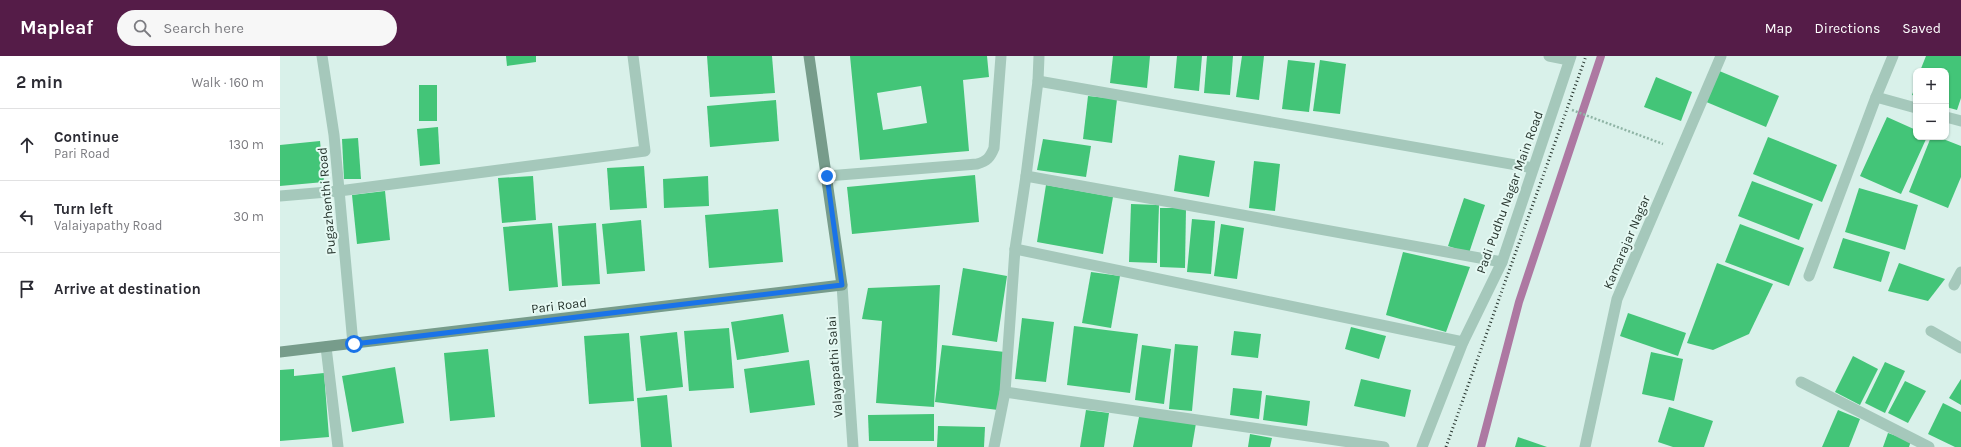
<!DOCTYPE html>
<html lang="en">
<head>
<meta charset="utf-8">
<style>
	body { margin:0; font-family:Karla,sans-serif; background:#f7f7f7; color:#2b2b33 }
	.controls { position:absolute; right:12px; top:12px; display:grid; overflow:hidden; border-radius:8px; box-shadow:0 1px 3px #0004 }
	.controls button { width:36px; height:36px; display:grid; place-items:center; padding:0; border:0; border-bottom:1px solid #e1e1e2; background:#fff; color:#2b2b33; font:20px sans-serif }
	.stop { position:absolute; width:12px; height:12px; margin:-9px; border:3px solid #1a73e8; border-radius:50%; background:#fff }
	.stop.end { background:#1a73e8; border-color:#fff; box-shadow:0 1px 4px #0008 }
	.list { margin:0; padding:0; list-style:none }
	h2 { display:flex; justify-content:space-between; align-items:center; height:52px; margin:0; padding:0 16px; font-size:17px }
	h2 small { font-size:13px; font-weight:400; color:#7c7c81 }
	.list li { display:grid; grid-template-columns:26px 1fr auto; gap:12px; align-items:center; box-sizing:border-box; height:72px; padding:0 16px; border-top:1px solid #e1e1e2 }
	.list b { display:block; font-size:15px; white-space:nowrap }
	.list p { margin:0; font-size:13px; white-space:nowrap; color:#7c7c81 }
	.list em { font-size:13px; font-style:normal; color:#7c7c81 }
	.icon { flex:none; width:22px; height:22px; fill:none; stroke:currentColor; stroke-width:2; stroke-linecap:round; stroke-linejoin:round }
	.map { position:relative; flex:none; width:1681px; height:391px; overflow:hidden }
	header { display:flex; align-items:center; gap:24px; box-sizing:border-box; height:56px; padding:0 20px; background:#551c48; color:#fff }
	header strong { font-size:19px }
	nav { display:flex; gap:22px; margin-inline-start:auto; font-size:14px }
	.search { width:280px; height:36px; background:#f7f7f7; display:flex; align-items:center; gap:10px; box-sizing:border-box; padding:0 14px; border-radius:22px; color:#7c7c81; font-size:15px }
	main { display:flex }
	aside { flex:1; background:#fff }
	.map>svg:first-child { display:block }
</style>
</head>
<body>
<header>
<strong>Mapleaf</strong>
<div class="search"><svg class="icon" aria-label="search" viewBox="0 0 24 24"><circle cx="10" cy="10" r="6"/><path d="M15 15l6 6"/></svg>Search here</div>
<nav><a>Map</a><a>Directions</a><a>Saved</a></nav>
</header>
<main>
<aside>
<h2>2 min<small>Walk · 160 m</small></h2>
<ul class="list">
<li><svg class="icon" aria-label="ahead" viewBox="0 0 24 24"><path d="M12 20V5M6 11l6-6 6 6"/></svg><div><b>Continue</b><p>Pari Road</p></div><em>130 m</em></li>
<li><svg class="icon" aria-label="left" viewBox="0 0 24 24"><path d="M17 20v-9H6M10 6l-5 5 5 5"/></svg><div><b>Turn left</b><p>Valaiyapathy Road</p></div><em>30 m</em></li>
<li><svg class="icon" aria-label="arrive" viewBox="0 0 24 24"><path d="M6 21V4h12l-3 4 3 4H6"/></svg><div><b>Arrive at destination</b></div></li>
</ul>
</aside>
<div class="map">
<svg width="1681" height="391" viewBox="0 0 1681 391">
	<rect width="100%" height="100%" fill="#d9f1ea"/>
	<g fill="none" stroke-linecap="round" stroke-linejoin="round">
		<!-- stream -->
		<path stroke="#ad78a2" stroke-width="8" d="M1201,391l38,-145 82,-246"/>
	</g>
	<!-- building -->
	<g fill="#43c578" fill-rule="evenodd">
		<path d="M226,0h30v6l-29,4z"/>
		<path d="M427,0h65l3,37 -65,4z"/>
		<path d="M570,0h137l2,21 -26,3 6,71 -109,9zM641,30l6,37 -44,7 -6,-37z"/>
		<path d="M833,0h37l-3,32 -37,-5z"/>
		<path d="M897,0h25l-3,35 -25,-3z"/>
		<path d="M927,0h26l-3,39 -26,-2z"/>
		<path d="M962,0h22l-5,44 -23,-3z"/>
		<path d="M1646,0h35v42l-4,12 -11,-3v-36h-26z"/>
		<path d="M1008,4l27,3 -6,49 -27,-3z"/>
		<path d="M1040,4l26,4 -6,50 -27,-3z"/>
		<path d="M1437,14l62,26 -13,31 -62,-26z"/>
		<path d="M1376,21l36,15 -11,29 -37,-14z"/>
		<path d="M1636,28v12l-4,-1z"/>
		<rect x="139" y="29" width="18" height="36"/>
		<path d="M808,40l29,3 -5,44 -29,-4z"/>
		<path d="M496,44l3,41 -69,6 -3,-41z"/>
		<path d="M1607,61l29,13v7h11l-26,57 -41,-18z"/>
		<path d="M158,71l2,37 -20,2 -3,-37z"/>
		<path d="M1488,81l69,28 -15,37 -69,-28z"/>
		<path d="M1651,81h7l23,9v31l-13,31 -39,-16z"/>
		<path d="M78,82l3,41h-17l-2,-40z"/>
		<path d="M763,83l48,7 -5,31 -49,-7z"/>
		<path d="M40,85l4,41 -44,4v-41z"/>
		<path d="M899,99l36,6 -6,36 -35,-6z"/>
		<path d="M974,105l26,3 -5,47 -26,-3z"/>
		<path d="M364,110l3,42 -37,2 -3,-42z"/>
		<path d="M695,119l4,47 -127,12 -5,-47z"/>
		<path d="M253,120l3,44 -34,3 -4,-45z"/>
		<path d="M428,120l1,30 -45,2 -1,-29z"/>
		<path d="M1472,125l61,23 -14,36 -61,-24z"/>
		<path d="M766,129l67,12 -10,57 -66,-12z"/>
		<path d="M1579,132l59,17 -13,45 -60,-18z"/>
		<path d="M105,135l5,49 -33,4 -5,-49z"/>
		<path d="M1184,142l21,7 -16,48 -21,-7z"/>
		<path d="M851,148l28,1 -2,58 -28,-1z"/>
		<path d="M880,152h26l-1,60 -25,-1z"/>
		<path d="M498,153l5,53 -74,6 -4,-53z"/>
		<path d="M912,163l23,2 -4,53 -24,-2z"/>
		<path d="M361,164l4,51 -38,3 -5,-50z"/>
		<path d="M272,167l6,64 -49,4 -6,-64z"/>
		<path d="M316,167l4,61 -38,2 -4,-60z"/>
		<path d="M941,168l23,4 -7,51 -23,-3z"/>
		<path d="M1460,168l64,24 -15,38 -64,-24z"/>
		<path d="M1563,182l47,14 -9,30 -48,-14z"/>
		<path d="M1123,196l67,15 -24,65 -60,-17z"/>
		<path d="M1437,207l56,21 -24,50 -36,16 -26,-7z"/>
		<path d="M1619,207l46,16 -17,22 -40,-10z"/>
		<path d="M683,212l44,8 -10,66 -45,-7z"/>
		<path d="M811,216l29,4 -9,52 -29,-5z"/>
		<path d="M660,229l-6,122 -58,-4 6,-82 -20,-2 6,-31z"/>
		<path d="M1348,257l58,20 -8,23 -58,-20z"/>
		<path d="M503,258l6,38 -52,8 -6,-38z"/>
		<path d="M742,262l32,4 -8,60 -31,-3z"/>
		<path d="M794,270l64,8 -8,59 -63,-8z"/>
		<path d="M1071,271l35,9 -7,23 -34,-10z"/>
		<path d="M449,272l5,60 -45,3 -5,-60z"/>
		<path d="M954,275l27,3 -3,24 -27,-3z"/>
		<path d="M397,276l6,55 -37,4 -6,-55z"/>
		<path d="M349,277l5,68 -45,3 -5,-68z"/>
		<path d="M895,288l23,2 -6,65 -23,-2z"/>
		<path d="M662,289l63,7 -7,58 -63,-8z"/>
		<path d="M862,289l29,4 -7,55 -29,-4z"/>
		<path d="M208,293l7,68 -45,4 -6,-68z"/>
		<path d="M1371,296l32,7 -9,42 -32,-7z"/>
		<path d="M1573,300l25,13 -18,36 -25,-13z"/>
		<path d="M529,304l6,45 -65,8 -6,-44z"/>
		<path d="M1605,306l20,9 -20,42 -20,-10z"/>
		<path d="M115,311l9,56 -52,9 -10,-56z"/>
		<path d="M14,313v7l30,-3 5,64 -49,4v-71z"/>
		<path d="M1081,323l50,11 -6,27 -51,-11z"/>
		<path d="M1681,323v26l-12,-7z"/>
		<path d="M1625,325l21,10 -18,32 -20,-10z"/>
		<path d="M953,332l29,3 -3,28 -29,-4z"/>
		<path d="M387,339l5,52h-31l-4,-49z"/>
		<path d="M986,339l44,6 -3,25 -44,-6z"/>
		<path d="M1663,347l18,9v35h-6l-27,-13z"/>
		<path d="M1389,351l44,14 -9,26h-31l-15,-5z"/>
		<path d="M806,354l23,3 -5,34h-24z"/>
		<path d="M1558,354l22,9 -11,28h-27z"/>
		<path d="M860,356l56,11 -4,24h-59z"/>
		<path d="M654,358v27h-65l-1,-26z"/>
		<path d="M658,370l47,1 -1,20h-47z"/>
		<path d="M1608,377l23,8 -2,6h-26z"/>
		<path d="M970,378l22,4 -2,9h-22z"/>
		<path d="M1238,381l29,10h-32z"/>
	</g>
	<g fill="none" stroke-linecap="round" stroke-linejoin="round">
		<!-- path -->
		<path stroke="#8fb4a5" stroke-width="2.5" stroke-dasharray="2 2" stroke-linecap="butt" d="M1292,54l91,34"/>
		<!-- minor -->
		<g stroke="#a5c8bb" stroke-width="11">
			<path d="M42,0l12,79 19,209"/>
			<path d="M1269,0l20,4"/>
			<path d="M758,25l495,87"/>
			<path d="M1596,41l40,11"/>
			<path d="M1666,61l15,4"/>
			<path d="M547,120l150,-12c10,-3 13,-6 17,-16l7,-92"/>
			<path d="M746,120l476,86"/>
			<path d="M0,140l59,-5 306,-40 -12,-95"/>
			<path d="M735,193l448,93"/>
			<path d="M1529,220l67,-179 17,-41"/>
			<path d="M1674,229l7,-13"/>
			<path d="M1651,275l30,17"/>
			<path d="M46,291l12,100"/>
			<path d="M1521,326l128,65"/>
			<path d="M725,336l379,55"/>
			<path d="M714,391l11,-55 10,-143 11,-73 12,-95 1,-25"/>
			<path d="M1142,391l41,-105 39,-80 69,-206"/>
			<path d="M1305,391l32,-148 104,-243"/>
		</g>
		<!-- tertiary -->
		<path stroke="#a5c8bb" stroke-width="11" d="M562,229l11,162"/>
		<!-- secondary -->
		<path stroke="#779c8b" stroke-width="11" d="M0,296l562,-67 -33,-229"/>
		<!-- rail -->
		<path stroke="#26342d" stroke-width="3" stroke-dasharray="1 3" stroke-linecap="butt" d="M1166,391l140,-391"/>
	</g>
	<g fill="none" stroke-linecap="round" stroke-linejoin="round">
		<!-- route -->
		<path stroke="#1a73e8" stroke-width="5" d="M74,288l488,-59 -15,-109"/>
	</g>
	<g text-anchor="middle" stroke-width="4" stroke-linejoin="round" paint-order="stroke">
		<!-- street labels -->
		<g font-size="13" fill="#26342d" stroke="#e5f9f3">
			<text transform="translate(1229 136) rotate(-70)" y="5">Padi Pudhu Nagar Main Road</text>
			<text transform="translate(46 145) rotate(-95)" y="5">Pugazhenthi Road</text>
			<text transform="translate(1346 186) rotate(-67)" y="5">Kamarajar Nagar</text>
			<text transform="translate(279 249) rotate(-7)" y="5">Pari Road</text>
			<text transform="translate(554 311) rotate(-94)" y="5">Valayapathi Salai</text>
		</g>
	</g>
</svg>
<div class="controls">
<button>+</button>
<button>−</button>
</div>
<div class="stop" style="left:74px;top:288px"></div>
<div class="stop end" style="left:547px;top:120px"></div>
</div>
</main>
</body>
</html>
